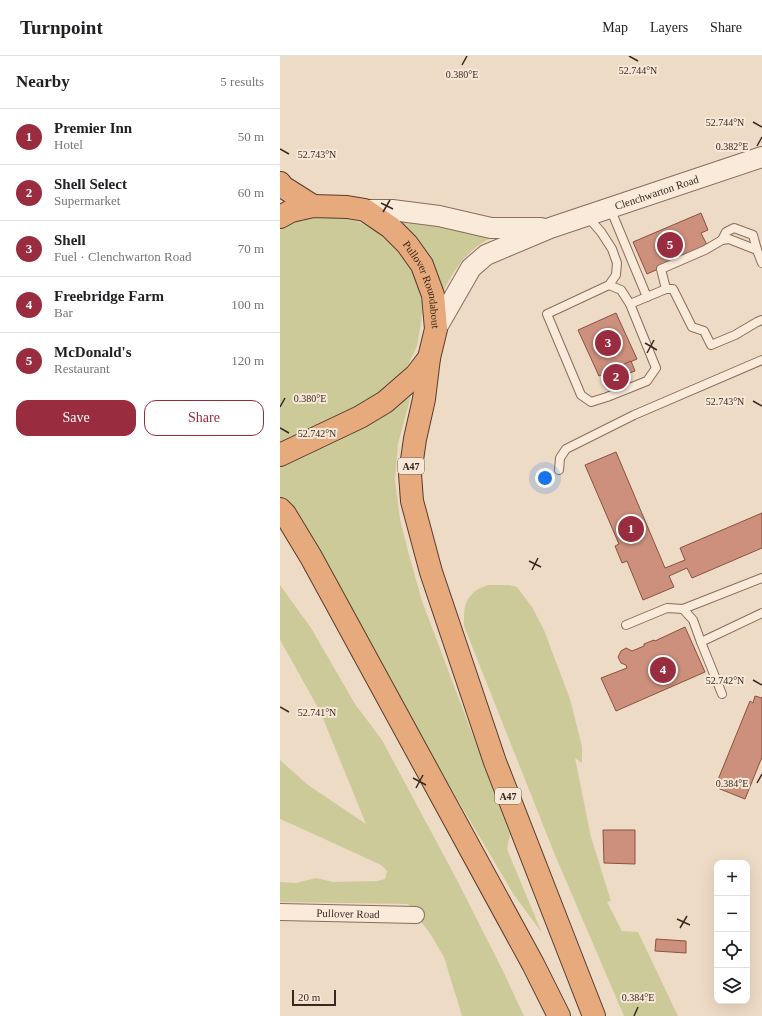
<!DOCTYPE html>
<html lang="en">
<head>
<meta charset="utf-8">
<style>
	body { margin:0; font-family:"Times New Roman",serif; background:#f6f6f6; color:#202124 }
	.controls { position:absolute; right:12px; bottom:12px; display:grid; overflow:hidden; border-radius:8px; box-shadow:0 4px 16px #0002 }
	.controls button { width:36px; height:36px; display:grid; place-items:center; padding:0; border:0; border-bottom:1px solid #e0e0e0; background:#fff; color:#202124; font:20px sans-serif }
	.scale { position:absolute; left:12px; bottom:10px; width:44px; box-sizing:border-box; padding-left:4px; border:2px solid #3a281f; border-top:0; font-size:11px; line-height:14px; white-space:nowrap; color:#3a281f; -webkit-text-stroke:3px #f6e7d6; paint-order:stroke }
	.you { position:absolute; left:265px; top:422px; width:14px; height:14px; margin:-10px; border:3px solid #fff; border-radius:50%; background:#1a73e8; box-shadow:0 0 0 6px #1a73e833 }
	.badge { display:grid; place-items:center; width:26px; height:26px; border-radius:50%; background:#992c3f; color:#fff; font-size:13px; font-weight:700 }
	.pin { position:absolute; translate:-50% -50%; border:2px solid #fff; box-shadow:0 1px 4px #0006 }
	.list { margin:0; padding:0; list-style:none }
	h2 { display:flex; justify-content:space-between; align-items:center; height:52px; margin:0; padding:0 16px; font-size:17px }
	h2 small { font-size:13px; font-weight:400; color:#757577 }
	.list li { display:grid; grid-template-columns:26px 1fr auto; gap:12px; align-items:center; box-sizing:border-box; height:56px; padding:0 16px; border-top:1px solid #e0e0e0 }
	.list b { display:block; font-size:15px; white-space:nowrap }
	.list p { margin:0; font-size:13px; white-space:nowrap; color:#757577 }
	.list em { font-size:13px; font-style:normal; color:#757577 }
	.actions { display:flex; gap:8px; padding:12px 16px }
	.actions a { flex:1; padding:9px 0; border:1px solid #992c3f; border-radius:12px; text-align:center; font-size:14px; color:#992c3f }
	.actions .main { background:#992c3f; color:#fff }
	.icon { flex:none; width:22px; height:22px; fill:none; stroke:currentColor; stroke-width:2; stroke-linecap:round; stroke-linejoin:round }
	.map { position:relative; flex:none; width:482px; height:960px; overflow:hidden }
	header { display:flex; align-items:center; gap:24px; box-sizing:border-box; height:56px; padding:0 20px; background:#fff; border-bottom:1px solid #e0e0e0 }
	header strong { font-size:19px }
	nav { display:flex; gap:22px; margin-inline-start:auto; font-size:14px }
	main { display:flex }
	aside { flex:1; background:#fff }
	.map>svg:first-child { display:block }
</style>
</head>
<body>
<header>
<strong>Turnpoint</strong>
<nav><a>Map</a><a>Layers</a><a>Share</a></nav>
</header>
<main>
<aside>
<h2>Nearby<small>5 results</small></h2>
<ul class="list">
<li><span class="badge">1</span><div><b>Premier Inn</b><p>Hotel</p></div><em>50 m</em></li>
<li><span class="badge">2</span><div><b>Shell Select</b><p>Supermarket</p></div><em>60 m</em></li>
<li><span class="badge">3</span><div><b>Shell</b><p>Fuel · Clenchwarton Road</p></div><em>70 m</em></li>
<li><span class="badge">4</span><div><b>Freebridge Farm</b><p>Bar</p></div><em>100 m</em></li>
<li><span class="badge">5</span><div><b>McDonald's</b><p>Restaurant</p></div><em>120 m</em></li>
</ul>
<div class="actions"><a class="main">Save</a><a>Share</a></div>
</aside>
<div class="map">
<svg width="482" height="960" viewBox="0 0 482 960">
	<rect width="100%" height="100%" fill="#eedbc6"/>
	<!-- green -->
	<g fill="#cdca9a">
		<path d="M36,158l19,2 24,6 17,9 18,15 16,19 8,21 5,20 -2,17 -4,23 -10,21 -11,14 -18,15 -98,47v-217z"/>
		<path d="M115,161l92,17 4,4c-23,11 -37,31 -48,54z"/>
		<path d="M133,332l-15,56 -3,36 5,39 8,32 14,50 88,233 -3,15 35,84 -28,-38 -51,-86 -137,-238 -46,-72v-35l93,-42 24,-18z"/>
		<path d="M0,529l31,43 44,76 27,36 75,140 46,91 21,45h-62l-18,-59 -13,-22 -23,-31 -128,-2v-20l16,1 20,-5 17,4 44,-1 8,-2 2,-8 -6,-6 -74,-34 -27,-12v-59l28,25 58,39 -46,-113 -40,-71z"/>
		<path d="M208,529h21l8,2 15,20 12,23 26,69 12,48v16l-7,-5 16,79 20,64 -4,1 15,29 16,1 40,84h-54l-69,-161 -91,-229c0,-13 -1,-24 9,-33 4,-4 10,-6 15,-8z"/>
	</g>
	<!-- building -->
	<g fill="#cc907c" stroke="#895141">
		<path d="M421,157l7,17 -7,3 7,14 -61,27 -14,-32z"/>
		<path d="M336,257l21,46 -38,17 -21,-46z"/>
		<path d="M351,305l4,10 -8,3 2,5 -20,9 -6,-14z"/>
		<path d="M336,396l49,116 20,-8 -5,-12 82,-35v35l-70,30 -5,-10 -18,8 5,11 -31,13 -16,-39 -5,2 -7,-17 4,-2 -34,-79z"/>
		<path d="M405,571l20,45 -89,39 -15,-33 26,-10 -1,-3 -5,-2 -3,-6 3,-6 5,-3 6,3 12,-5v-2l10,-4 1,1z"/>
		<path d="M475,640l7,2v59l-17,42 -30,-12 35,-86 3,2z"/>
		<path d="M323,774h32v34l-31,-1z"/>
		<path d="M376,883l30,2v12l-31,-2z"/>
	</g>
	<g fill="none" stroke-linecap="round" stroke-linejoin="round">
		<!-- service casing -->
		<g stroke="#8a6c5c" stroke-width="10">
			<g id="service">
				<path d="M330,152l37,89"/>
				<path d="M307,160l14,16 11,17 5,14 -1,12 -7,10 -62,29 34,81 10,7 16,-5 40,-16 9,-13 -26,-64 -9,-14 -12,-5"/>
				<path d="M442,184l7,-1 28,11"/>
				<path d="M386,233l-5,-20 44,-19 17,-10 4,-8 8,-4 19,7 4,15 5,13"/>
				<path d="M350,248l36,-15h7l19,38 12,4 7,14 24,-10 22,-13 5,-2"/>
				<path d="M279,414l1,-12 6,-9 68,-34 128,-55"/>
				<path d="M403,553l79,-31"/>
				<path d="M346,569l41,-17 16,1 10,11 8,22 21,52"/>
				<path d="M421,586l61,-29"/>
			</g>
		</g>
		<!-- minor casing -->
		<g stroke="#8a6c5c" stroke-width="18">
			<g id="minor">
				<path id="s1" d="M0,856l136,3"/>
			</g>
		</g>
		<!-- tertiary casing -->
		<g stroke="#8a6c5c" stroke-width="22">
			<g id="tertiary">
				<path d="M85,154h27l47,6 52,12h50"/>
				<path id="s2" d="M156,273l35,-61 15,-13 64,-27 212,-71"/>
			</g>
		</g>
		<!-- trunk casing -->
		<g stroke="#583c30" stroke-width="24">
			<g id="trunk">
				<path d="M0,127l3,4 30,19"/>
				<path id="s3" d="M0,161l11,-6 22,-5 34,1 18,3 25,17 17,17 15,21 11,30 3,34 -7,29 -13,17 -31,27 -25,15 -80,38"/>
				<path d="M149,302l-5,41 -9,40 -5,35 2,27 19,71 64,190 74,190 25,64"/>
				<path d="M0,453l5,5 26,43 222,407 26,52"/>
			</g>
		</g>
		<!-- service -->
		<use href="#service" stroke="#f9eada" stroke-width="8"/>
		<!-- minor -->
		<use href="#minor" stroke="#f9eada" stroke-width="16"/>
		<!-- tertiary -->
		<use href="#tertiary" stroke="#f9eada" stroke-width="20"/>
		<!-- trunk -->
		<use href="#trunk" stroke="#e7aa7c" stroke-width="22"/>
	</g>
	<!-- ticks -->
	<path fill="none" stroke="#3a281f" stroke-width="1.5" d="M349,0l9,5M182,9l5,-9M473,66l9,5M477,90l5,-9M0,93l9,5M101,147l12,6M103,156l7,-12M365,287l12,7M367,297l7,-13M473,345l9,5M0,351l5,-9M0,372l9,5M249,505l12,6M252,514l6,-12M473,624l9,5M0,651l9,5M133,722l13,7M477,727l5,-9M136,732l7,-13M397,863l13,6M400,872l7,-12M354,960l4,-9"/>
	<g text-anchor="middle" stroke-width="4" stroke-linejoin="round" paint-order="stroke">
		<!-- shield labels -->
		<g fill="#f6e7d6" stroke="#726156" stroke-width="1">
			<rect x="118" y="402" width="26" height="16" rx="3"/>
			<rect x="215" y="732" width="26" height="16" rx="3"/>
		</g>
		<g font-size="10" font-weight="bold" fill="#3a281f">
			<text x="131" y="414">A47</text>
			<text x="228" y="744">A47</text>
		</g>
		<!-- street labels -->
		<g font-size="11" fill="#3a281f" stroke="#f6e7d6">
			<text dy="4" stroke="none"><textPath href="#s2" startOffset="272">Clenchwarton Road</textPath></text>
			<text dy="4" stroke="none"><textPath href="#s3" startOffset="186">Pullover Roundabout</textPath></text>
			<text dy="4" stroke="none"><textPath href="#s1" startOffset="68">Pullover Road</textPath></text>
		</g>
	</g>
	<g font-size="10" text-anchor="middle" fill="#3a281f" stroke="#f6e7d6" stroke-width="4" stroke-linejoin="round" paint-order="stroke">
		<text x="358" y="18">52.744°N</text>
		<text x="182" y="22">0.380°E</text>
		<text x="445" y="70">52.744°N</text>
		<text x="452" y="94">0.382°E</text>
		<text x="37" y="102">52.743°N</text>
		<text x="30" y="346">0.380°E</text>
		<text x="445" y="349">52.743°N</text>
		<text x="37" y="381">52.742°N</text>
		<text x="445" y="628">52.742°N</text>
		<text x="37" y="660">52.741°N</text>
		<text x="452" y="731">0.384°E</text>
		<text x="358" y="945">0.384°E</text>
	</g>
</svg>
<div class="controls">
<button>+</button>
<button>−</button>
<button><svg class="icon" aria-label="locate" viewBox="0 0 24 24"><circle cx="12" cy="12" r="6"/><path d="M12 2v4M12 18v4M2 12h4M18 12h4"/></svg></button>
<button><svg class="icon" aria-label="layers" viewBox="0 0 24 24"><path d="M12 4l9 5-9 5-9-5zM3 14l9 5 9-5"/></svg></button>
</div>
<div class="scale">20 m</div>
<div class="you"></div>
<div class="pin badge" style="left:351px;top:473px">1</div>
<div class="pin badge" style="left:336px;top:321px">2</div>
<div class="pin badge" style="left:328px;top:287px">3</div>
<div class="pin badge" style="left:383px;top:614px">4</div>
<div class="pin badge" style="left:390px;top:189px">5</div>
</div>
</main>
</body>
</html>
